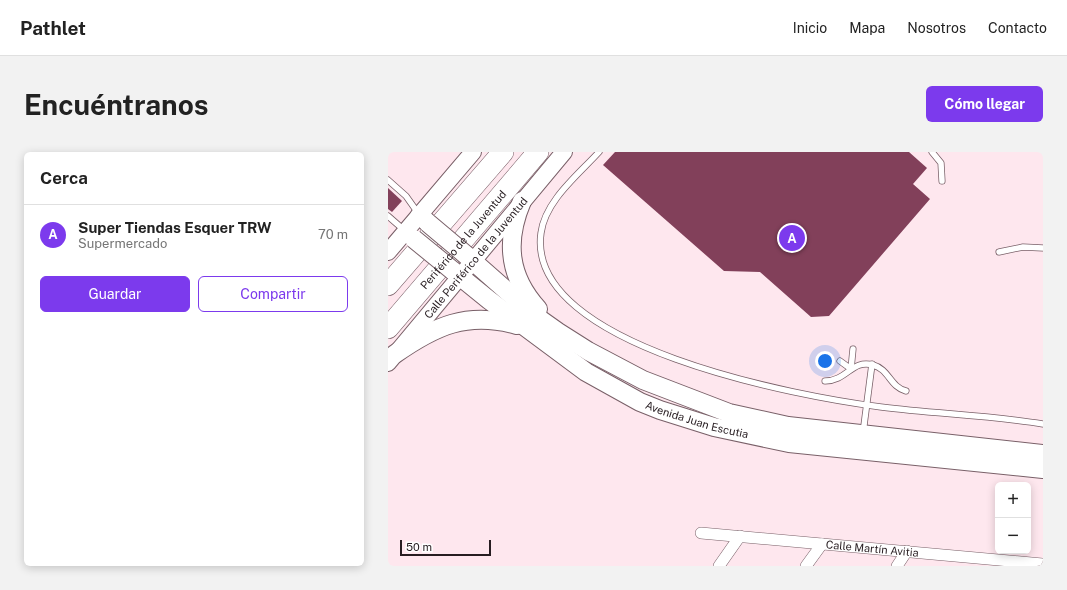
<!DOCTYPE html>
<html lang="es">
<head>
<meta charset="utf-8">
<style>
	body { margin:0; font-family:"Public Sans",sans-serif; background:#f2f2f2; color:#222 }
	.controls { position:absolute; right:12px; bottom:12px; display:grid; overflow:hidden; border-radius:6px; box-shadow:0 2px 10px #0003 }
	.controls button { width:36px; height:36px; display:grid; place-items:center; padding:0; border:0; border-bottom:1px solid #e0e0e0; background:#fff; color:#222; font:20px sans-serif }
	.scale { position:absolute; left:12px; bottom:10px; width:91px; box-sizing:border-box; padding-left:4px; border:2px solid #271d21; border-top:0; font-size:11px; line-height:14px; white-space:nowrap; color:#271d21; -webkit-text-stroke:3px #fff; paint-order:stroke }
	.you { position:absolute; left:437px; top:209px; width:14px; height:14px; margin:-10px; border:3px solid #fff; border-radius:50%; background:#1a73e8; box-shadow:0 0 0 6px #1a73e833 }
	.badge { display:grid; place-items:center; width:26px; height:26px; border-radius:50%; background:#7c3aed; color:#fff; font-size:13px; font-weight:700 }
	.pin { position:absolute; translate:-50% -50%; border:2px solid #fff; box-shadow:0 1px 4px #0006 }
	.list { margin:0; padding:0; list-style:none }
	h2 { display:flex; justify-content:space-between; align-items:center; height:52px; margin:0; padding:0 16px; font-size:17px }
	h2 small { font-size:13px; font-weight:400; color:#767676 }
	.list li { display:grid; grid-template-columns:26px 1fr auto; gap:12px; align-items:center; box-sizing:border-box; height:60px; padding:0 16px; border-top:1px solid #e0e0e0 }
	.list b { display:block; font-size:15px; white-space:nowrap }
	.list p { margin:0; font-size:13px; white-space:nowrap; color:#767676 }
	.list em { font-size:13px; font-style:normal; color:#767676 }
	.actions { display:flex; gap:8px; padding:12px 16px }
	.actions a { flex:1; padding:9px 0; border:1px solid #7c3aed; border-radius:6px; text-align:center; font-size:14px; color:#7c3aed }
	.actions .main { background:#7c3aed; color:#fff }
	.map { position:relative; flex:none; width:655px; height:414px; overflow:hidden; border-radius:6px }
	header { display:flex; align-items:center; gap:24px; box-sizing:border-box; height:56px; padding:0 20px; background:#fff; border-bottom:1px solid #e0e0e0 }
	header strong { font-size:19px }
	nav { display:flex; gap:22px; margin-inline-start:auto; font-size:14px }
	.intro { display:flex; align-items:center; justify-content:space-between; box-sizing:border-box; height:96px; padding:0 24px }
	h1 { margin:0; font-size:28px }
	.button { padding:10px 18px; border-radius:6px; background:#7c3aed; color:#fff; font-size:14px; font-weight:700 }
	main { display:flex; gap:24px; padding:0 24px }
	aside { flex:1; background:#fff; border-radius:6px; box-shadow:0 2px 10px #0003 }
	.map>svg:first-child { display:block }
</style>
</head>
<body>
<header>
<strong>Pathlet</strong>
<nav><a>Inicio</a><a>Mapa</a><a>Nosotros</a><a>Contacto</a></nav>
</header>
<div class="intro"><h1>Encuéntranos</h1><a class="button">Cómo llegar</a></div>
<main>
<aside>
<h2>Cerca<small></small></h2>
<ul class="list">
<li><span class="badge">A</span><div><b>Super Tiendas Esquer TRW</b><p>Supermercado</p></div><em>70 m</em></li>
</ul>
<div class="actions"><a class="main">Guardar</a><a>Compartir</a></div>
</aside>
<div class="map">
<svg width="655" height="414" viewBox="0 0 655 414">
	<rect width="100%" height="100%" fill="#fee7ee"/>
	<!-- building -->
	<g fill="#82405a">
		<path d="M227,0h294l18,16 -14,16 17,15 -101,117 -18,1 -51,-45 -36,-1 -121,-106z"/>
		<path d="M0,36l14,13 -10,11 -4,-3z"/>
	</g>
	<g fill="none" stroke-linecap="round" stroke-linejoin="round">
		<!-- lane casing -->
		<g stroke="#796068" stroke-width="7">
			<g id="lane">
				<path d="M211,0c-21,23 -54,49 -58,81 -16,114 261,164 340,174 54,7 108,8 162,17"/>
				<path d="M544,0l9,11 1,18"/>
				<path d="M0,28l18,16 12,17"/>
				<path d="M0,64l16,14"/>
				<path d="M611,100l24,-5 20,1"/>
				<path d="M452,209l11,8 2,-20"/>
				<path d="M437,229c22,0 27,-22 48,-16 16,4 17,22 33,26"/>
				<path d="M475,281l9,-69"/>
			</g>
		</g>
		<!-- street casing -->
		<g stroke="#796068" stroke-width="12">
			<g id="street">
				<path id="s1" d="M313,381l342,31"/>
				<path d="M331,414l21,-30"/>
				<path d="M418,414l16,-22"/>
				<path d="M509,414l10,-15"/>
			</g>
		</g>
		<!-- secondary casing -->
		<g stroke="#796068" stroke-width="18">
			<g id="secondary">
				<path d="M0,100l85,-100"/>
				<path id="s2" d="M0,211l176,-211"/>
			</g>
		</g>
		<!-- primary casing -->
		<g stroke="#796068" stroke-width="20">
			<g id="primary">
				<path d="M134,49c-17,40 -14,75 16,108"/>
				<path d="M32,63l8,8"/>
				<path d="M78,103l68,60 24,17 30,19 55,29 86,33 59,13 255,28"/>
				<path id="s3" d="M64,118l37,30 97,72 54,30 20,8 54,17 75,16 254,26"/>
				<path d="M7,202c40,-28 72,-43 122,-29"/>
			</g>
		</g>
		<!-- highway casing -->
		<g stroke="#796068" stroke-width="22">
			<g id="highway">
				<path d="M0,133l115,-133"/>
				<path id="s4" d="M0,176l150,-176"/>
			</g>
		</g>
		<!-- lane -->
		<use href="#lane" stroke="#fff" stroke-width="5.5"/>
		<!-- street -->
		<use href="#street" stroke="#fff" stroke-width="11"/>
		<!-- secondary -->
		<use href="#secondary" stroke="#fff" stroke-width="16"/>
		<!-- primary -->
		<use href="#primary" stroke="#fff" stroke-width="18"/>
		<!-- highway -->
		<use href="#highway" stroke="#fff" stroke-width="21"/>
		<!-- primary-bridge casing -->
		<g stroke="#796068" stroke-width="20" stroke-linecap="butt">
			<g id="primary-bridge">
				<path d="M40,71l38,32"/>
				<path d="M26,87l38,31"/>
			</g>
		</g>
		<!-- primary-bridge -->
		<use href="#primary-bridge" stroke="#fff" stroke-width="18"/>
	</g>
	<g text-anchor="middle" stroke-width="4" stroke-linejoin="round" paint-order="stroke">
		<!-- street labels -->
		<g font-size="11" fill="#271d21" stroke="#fff">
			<text dy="4" stroke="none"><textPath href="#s4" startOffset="116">Periférico de la Juventud</textPath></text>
			<text dy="4" stroke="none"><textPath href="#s2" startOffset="137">Calle Periférico de la Juventud</textPath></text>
			<text dy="4" stroke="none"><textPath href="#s3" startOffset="290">Avenida Juan Escutia</textPath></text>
			<text dy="4" stroke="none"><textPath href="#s1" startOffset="172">Calle Martín Avitia</textPath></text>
		</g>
	</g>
</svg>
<div class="controls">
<button>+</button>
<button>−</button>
</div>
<div class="scale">50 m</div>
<div class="you"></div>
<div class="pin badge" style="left:404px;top:86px">A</div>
</div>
</main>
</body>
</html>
